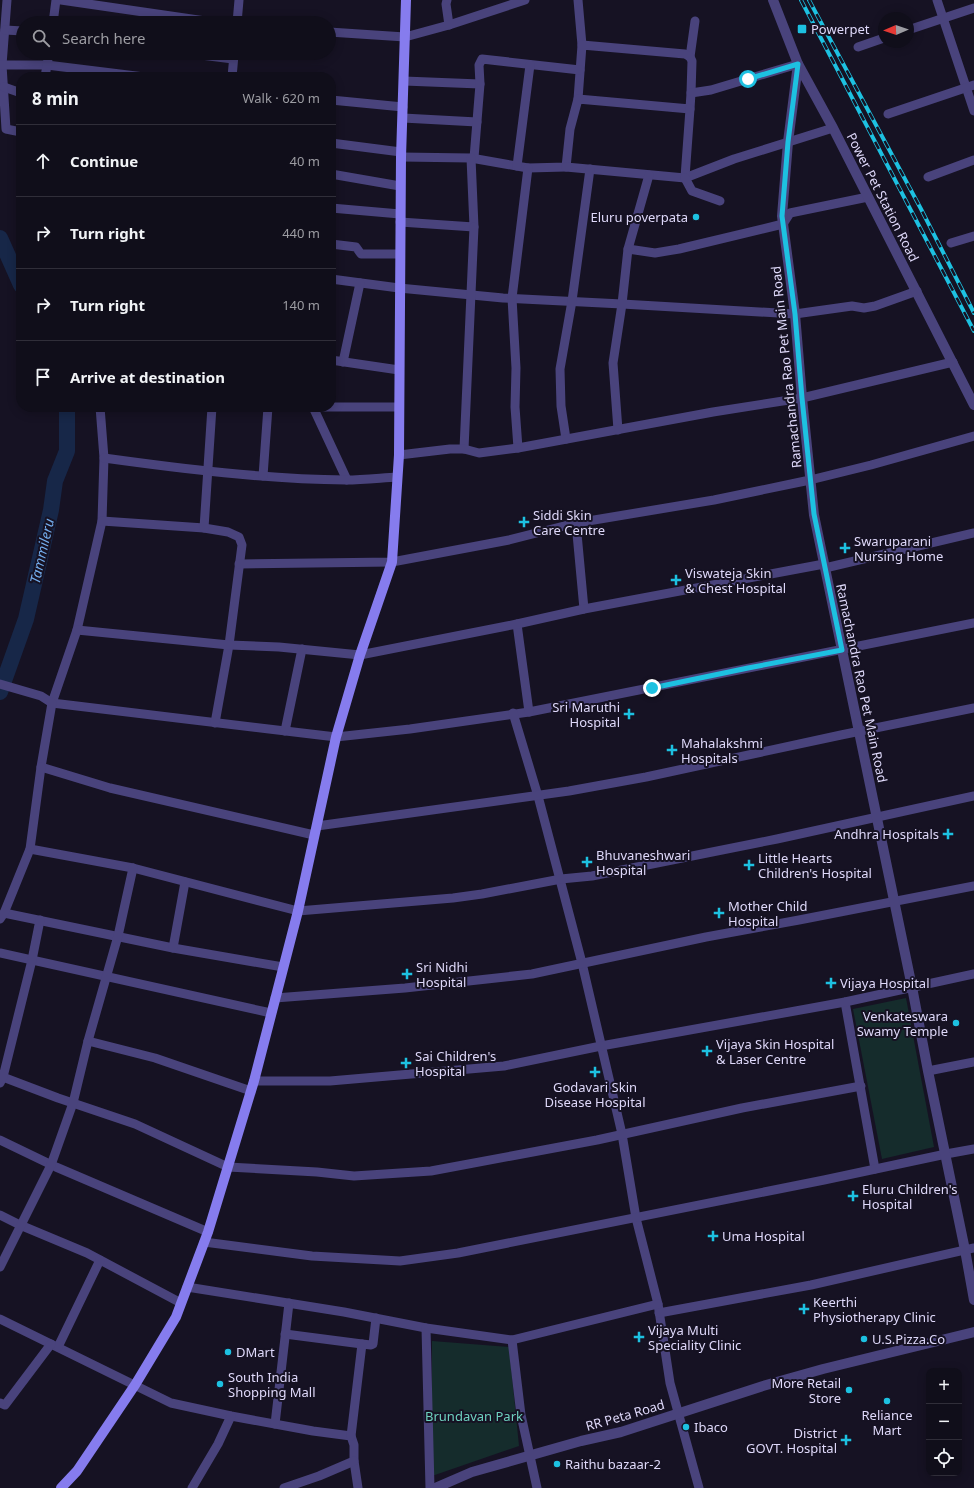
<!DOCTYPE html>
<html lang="en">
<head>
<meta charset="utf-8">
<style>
	body { margin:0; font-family:"Noto Sans",sans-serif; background:#191723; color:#f1f3f6 }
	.controls { position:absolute; right:12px; bottom:12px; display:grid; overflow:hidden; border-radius:8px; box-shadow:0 2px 10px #0003 }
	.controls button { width:36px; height:36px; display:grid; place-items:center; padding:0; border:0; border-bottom:1px solid #302e39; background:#100e1a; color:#f1f3f6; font:20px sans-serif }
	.compass { position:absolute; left:878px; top:12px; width:36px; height:36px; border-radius:50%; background:#100e1a; box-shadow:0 2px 10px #0003; rotate:268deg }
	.stop { position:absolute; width:12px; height:12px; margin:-9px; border:3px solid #1dc1e1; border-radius:50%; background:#fff }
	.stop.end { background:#1dc1e1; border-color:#fff; box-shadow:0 1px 4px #0008 }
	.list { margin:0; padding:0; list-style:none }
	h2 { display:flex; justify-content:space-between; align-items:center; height:52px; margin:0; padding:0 16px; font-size:17px }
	h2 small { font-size:13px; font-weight:400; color:#9c9ca2 }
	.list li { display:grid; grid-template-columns:26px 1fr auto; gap:12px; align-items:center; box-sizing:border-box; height:72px; padding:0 16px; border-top:1px solid #302e39 }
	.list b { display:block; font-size:15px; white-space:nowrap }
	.list em { font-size:13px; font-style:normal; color:#9c9ca2 }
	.icon { flex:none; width:22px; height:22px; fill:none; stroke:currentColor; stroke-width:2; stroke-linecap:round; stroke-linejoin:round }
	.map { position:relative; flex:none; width:974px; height:1488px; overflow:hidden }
	.search { position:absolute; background:#100e1a; box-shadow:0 2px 10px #0003; left:16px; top:16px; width:320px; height:44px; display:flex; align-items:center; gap:10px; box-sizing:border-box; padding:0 14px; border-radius:22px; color:#9c9ca2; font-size:15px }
	.panel { position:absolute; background:#100e1a; box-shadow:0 2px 10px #0003; left:16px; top:72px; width:320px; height:340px; border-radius:16px }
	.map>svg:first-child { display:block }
</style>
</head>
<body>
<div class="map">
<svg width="974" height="1488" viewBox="0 0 974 1488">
	<rect width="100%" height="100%" fill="#161223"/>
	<!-- green -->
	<g fill="#152c2c">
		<path d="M906,998l28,149 -52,12 -29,-150z"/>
		<path d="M432,1341l77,6 10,99 -87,30z"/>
	</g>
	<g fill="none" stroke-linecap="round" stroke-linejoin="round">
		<!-- river -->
		<g stroke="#172748" stroke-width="16">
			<path d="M0,238l21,47"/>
			<path d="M0,692l26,-73 25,-109 4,-29 12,-30v-44"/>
		</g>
		<!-- minor -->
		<g stroke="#49437c" stroke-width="9">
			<path d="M7,0l-5,65 4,64 15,3"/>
			<path d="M61,0l158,23"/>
			<path d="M447,0l-1,4 3,21"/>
			<path d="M578,0l4,45"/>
			<path d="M937,0l37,111"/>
			<path d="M53,23l3,-23"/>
			<path d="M237,23l2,-23"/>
			<path d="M5,30l18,1"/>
			<path d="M908,30l66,-22"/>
			<path d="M329,32l76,5 44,-12 76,-25"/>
			<path d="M858,47l26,-9"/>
			<path d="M185,53l48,6"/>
			<path d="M690,57l5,-36"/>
			<path d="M2,65h45l97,12"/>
			<path d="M45,77l4,-24"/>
			<path d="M232,77l2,-22"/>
			<path d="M404,81l76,3"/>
			<path d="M4,87l17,6"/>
			<path d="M578,99l4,-54 103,9 5,3 2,4 -1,32"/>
			<path d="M331,100l72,7"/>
			<path d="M888,114l86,-29"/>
			<path d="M403,118l74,4"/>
			<path d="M331,143l70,9"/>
			<path d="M401,157l70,1 57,10 38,-1 4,-38 8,-30 112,10 1,-16 20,-3 87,-26"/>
			<path d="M474,158l6,-74 -1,-19 3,-6 98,11"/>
			<path d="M517,166l13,-101"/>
			<path d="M566,167l119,11 49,-19 99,-31"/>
			<path d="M331,174l69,12"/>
			<path d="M685,177l5,-68"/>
			<path d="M928,177l46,-17"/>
			<path d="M685,178l7,13 28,10"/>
			<path d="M331,208l69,6"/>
			<path d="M400,222l74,5 -3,-69"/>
			<path d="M951,243l23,-7"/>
			<path d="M331,244l25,3 5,7h39"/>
			<path d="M628,249l21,-74"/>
			<path d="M331,279l68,9 104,10 119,6 6,-55 27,4 24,-4 104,-25 7,-11 78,-16"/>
			<path d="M331,360l68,10"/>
			<path d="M343,362l17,-79"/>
			<path d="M100,407l4,51 -2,63 -25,109 -25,73 284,34 74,-8 119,-17 445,-89"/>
			<path d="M312,407h87"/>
			<path d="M313,407l34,73"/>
			<path d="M618,430l-5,-67 9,-59 173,10 57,-8 12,2 11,-2 42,-15"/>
			<path d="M566,439l-5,-33 -1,-37 12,-68 18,-132"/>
			<path d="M518,448l-3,-41 1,-39 -4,-70 16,-130"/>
			<path d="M464,449l10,-222"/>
			<path d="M399,455l51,-6h14l15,4 39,-5 195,-36 89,-14 151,-36"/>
			<path d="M104,458c80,11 160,21 242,22 17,0 34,-2 51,-3"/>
			<path d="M263,476l5,-69"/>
			<path d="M102,521l102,7 24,4 11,5 3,8 -13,100 -14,78"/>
			<path d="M576,523l8,86"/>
			<path d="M204,528l8,-121"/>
			<path d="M239,564l153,-2 117,-22 67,-17 138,-23 96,-20 61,-15 103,-29"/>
			<path d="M825,568l149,-35"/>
			<path d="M517,624l12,88"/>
			<path d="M77,630l152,15 50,2 81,8 157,-31 67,-15 240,-45"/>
			<path d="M0,684l41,12 11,7 -11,64 69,21 204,47"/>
			<path d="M513,713l25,83 44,167 40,171 14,84 22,86 12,79 29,105"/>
			<path d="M285,731l17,-82"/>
			<path d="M317,826l252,-35 77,-14 195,-42 133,-27"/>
			<path d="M30,849l103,19 165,43 155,-13 29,-4 79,-15 31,-3 185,-37 197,-43"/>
			<path d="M4,913l169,35 110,19"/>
			<path d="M0,919l4,-6 26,-64 11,-82"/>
			<path d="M173,948l12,-66"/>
			<path d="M0,953l271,60"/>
			<path d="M275,998l130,-10 127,-14 174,-37 93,-17 175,-34"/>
			<path d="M845,1002l30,167"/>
			<path d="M88,1041l67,17 96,33"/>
			<path d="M928,1071l46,-9"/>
			<path d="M0,1076l58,22 77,26 93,43 89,5 37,4 77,-5 166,-31 145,-32 119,-22"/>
			<path d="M254,1081h76l174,-15 97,-20 244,-44 129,-28"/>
			<path d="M0,1083l3,-6 29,-117 8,-40"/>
			<path d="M0,1140l56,27 152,65"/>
			<path d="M0,1215l20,10 67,28 94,50"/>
			<path d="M204,1242l108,14 88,5 58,-8 366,-73 122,-26 28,-5"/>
			<path d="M0,1267l51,-102 22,-62 15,-62 30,-105 15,-68"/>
			<path d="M187,1287l157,25 82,16 86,12 146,-36"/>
			<path d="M659,1313l152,-28 163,-37"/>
			<path d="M0,1319l171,84 60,13 82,15 38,5 3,9v16l4,27"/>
			<path d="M426,1328l4,160"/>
			<path d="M285,1334l77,10"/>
			<path d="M512,1340l9,75 16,73"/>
			<path d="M58,1347l42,-87"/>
			<path d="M0,1403l5,2 46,-61"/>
			<path d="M275,1424l14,-121"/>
			<path d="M351,1436l11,-92 9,1 2,-1 3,-26"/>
			<path d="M192,1488l26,-44 13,-28"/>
			<path d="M284,1488l35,-12 35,-15"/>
		</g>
		<!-- tertiary -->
		<g stroke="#49437c" stroke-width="10">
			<path d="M773,0l25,64 35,64 141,277"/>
			<path d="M798,64l-10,78 -6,74 13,98 7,84 12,117 98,472 16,84 37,179 9,50"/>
			<path d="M435,1488l37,-16 109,-31 40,-9 142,-46 60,-17 151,-37"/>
		</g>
		<!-- secondary -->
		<path stroke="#867cee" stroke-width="10" d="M61,1488l16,-17 58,-86 41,-68 32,-85 46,-151 44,-170 38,-174 24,-82 32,-93 7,-107 2,-298 5,-157"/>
		<!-- rail casing -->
		<g stroke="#1dc1e1" stroke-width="4">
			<g id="rail">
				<path d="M801,0l173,331"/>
				<path d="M809,0l112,209 53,104"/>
			</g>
		</g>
		<!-- rail -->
		<use href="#rail" stroke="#161223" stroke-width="2.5" stroke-dasharray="8" stroke-linecap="butt"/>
	</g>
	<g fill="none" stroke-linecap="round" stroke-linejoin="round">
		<!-- route -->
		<path stroke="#1dc1e1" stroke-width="5" d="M652,688l96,-20 94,-18 -28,-136 -12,-116 -7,-84 -13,-98 6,-74 10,-78 -50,15"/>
	</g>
	<!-- markers -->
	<g fill="#1dc1e1" stroke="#161223" stroke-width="1.5">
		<rect x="797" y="24" width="10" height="10" rx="2"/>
		<circle cx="696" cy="217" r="4"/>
		<path d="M522 516h4v4h4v4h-4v4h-4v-4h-4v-4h4z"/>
		<path d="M843 542h4v4h4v4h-4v4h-4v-4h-4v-4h4z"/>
		<path d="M674 574h4v4h4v4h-4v4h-4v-4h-4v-4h4z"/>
		<path d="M627 708h4v4h4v4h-4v4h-4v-4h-4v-4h4z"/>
		<path d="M670 744h4v4h4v4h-4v4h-4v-4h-4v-4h4z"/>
		<path d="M946 828h4v4h4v4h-4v4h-4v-4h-4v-4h4z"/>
		<path d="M585 856h4v4h4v4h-4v4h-4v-4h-4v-4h4z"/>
		<path d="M747 859h4v4h4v4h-4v4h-4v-4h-4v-4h4z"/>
		<path d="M717 907h4v4h4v4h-4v4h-4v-4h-4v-4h4z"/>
		<path d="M405 968h4v4h4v4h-4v4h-4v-4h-4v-4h4z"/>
		<path d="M829 977h4v4h4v4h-4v4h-4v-4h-4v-4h4z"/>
		<circle cx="956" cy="1023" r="4"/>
		<path d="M705 1045h4v4h4v4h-4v4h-4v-4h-4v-4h4z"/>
		<path d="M404 1057h4v4h4v4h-4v4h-4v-4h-4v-4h4z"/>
		<path d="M593 1066h4v4h4v4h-4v4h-4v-4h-4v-4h4z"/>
		<path d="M851 1190h4v4h4v4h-4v4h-4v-4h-4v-4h4z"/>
		<path d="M711 1230h4v4h4v4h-4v4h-4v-4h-4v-4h4z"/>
		<path d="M802 1303h4v4h4v4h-4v4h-4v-4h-4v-4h4z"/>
		<path d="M637 1331h4v4h4v4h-4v4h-4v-4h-4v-4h4z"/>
		<circle cx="864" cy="1339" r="4"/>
		<circle cx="228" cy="1352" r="4"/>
		<circle cx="220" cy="1384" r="4"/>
		<circle cx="849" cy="1390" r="4"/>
		<circle cx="887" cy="1401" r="4"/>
		<circle cx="686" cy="1427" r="4"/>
		<path d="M844 1434h4v4h4v4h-4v4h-4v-4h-4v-4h4z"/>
		<circle cx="557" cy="1464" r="4"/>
	</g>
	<g text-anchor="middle" stroke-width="4" stroke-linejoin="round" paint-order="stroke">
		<!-- poi labels -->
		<g font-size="13" fill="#dfd9fa" stroke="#161223" text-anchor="start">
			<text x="811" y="34">Powerpet</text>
			<text x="688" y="222" text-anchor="end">Eluru poverpata</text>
			<text x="533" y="520">Siddi Skin<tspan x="533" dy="15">Care Centre</tspan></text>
			<text x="854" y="546">Swaruparani<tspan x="854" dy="15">Nursing Home</tspan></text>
			<text x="685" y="578">Viswateja Skin<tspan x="685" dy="15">&amp; Chest Hospital</tspan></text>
			<text x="620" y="712" text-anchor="end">Sri Maruthi<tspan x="620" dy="15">Hospital</tspan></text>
			<text x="681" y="748">Mahalakshmi<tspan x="681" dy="15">Hospitals</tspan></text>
			<text x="939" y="839" text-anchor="end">Andhra Hospitals</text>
			<text x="596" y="860">Bhuvaneshwari<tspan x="596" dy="15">Hospital</tspan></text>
			<text x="758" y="863">Little Hearts<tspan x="758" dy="15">Children's Hospital</tspan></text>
			<text x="728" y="911">Mother Child<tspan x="728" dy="15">Hospital</tspan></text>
			<text x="416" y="972">Sri Nidhi<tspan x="416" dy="15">Hospital</tspan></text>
			<text x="840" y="988">Vijaya Hospital</text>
			<text x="948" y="1021" text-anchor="end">Venkateswara<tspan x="948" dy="15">Swamy Temple</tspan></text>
			<text x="716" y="1049">Vijaya Skin Hospital<tspan x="716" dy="15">&amp; Laser Centre</tspan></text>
			<text x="415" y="1061">Sai Children's<tspan x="415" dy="15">Hospital</tspan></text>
			<text x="595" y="1092" text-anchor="middle">Godavari Skin<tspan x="595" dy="15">Disease Hospital</tspan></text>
			<text x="862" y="1194">Eluru Children's<tspan x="862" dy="15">Hospital</tspan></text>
			<text x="722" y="1241">Uma Hospital</text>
			<text x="813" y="1307">Keerthi<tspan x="813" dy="15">Physiotherapy Clinic</tspan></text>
			<text x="648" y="1335">Vijaya Multi<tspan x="648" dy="15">Speciality Clinic</tspan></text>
			<text x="872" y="1344">U.S.Pizza.Co</text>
			<text x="236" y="1357">DMart</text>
			<text x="228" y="1382">South India<tspan x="228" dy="15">Shopping Mall</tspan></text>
			<text x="841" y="1388" text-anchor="end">More Retail<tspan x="841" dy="15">Store</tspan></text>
			<text x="887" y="1420" text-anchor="middle">Reliance<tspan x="887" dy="15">Mart</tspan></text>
			<text x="694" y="1432">Ibaco</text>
			<text x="837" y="1438" text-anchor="end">District<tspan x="837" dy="15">GOVT. Hospital</tspan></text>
			<text x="565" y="1469">Raithu bazaar-2</text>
		</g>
		<!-- street labels -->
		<g font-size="13" fill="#dfd9fa" stroke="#161223">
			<text transform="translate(883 197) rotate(63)" y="5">Power Pet Station Road</text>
			<text transform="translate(786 367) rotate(-96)" y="5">Ramachandra Rao Pet Main Road</text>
			<text transform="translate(862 683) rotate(78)" y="5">Ramachandra Rao Pet Main Road</text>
			<text transform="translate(625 1415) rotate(-16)" y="5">RR Peta Road</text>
		</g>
		<!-- park labels -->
		<g font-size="13" fill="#6ed1bf" stroke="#161223">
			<text x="474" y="1421">Brundavan Park</text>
		</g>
		<!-- water labels -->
		<g font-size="14" font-style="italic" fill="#74aded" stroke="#161223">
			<text transform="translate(42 551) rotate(-77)" y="5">Tammileru</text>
		</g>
	</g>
</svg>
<div class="controls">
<button>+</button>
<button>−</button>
<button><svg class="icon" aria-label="locate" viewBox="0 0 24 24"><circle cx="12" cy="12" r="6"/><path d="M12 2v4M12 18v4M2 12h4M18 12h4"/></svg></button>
</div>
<svg class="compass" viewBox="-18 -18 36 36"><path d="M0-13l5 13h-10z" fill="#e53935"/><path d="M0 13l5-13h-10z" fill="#9c9ca2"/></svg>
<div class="stop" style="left:748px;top:79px"></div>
<div class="stop end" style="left:652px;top:688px"></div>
<div class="search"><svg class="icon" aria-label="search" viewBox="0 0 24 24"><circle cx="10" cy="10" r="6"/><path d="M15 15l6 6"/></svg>Search here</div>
<section class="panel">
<h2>8 min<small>Walk · 620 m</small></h2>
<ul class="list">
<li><svg class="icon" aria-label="ahead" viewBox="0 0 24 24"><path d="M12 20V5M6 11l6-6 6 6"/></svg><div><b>Continue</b></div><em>40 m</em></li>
<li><svg class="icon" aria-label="right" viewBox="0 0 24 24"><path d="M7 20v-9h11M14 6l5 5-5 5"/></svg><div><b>Turn right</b></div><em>440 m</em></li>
<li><svg class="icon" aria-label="right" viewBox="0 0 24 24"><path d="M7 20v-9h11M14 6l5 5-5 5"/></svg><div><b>Turn right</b></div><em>140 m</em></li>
<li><svg class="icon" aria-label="arrive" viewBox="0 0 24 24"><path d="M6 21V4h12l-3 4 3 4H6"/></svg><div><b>Arrive at destination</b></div></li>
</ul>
</section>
</div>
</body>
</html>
